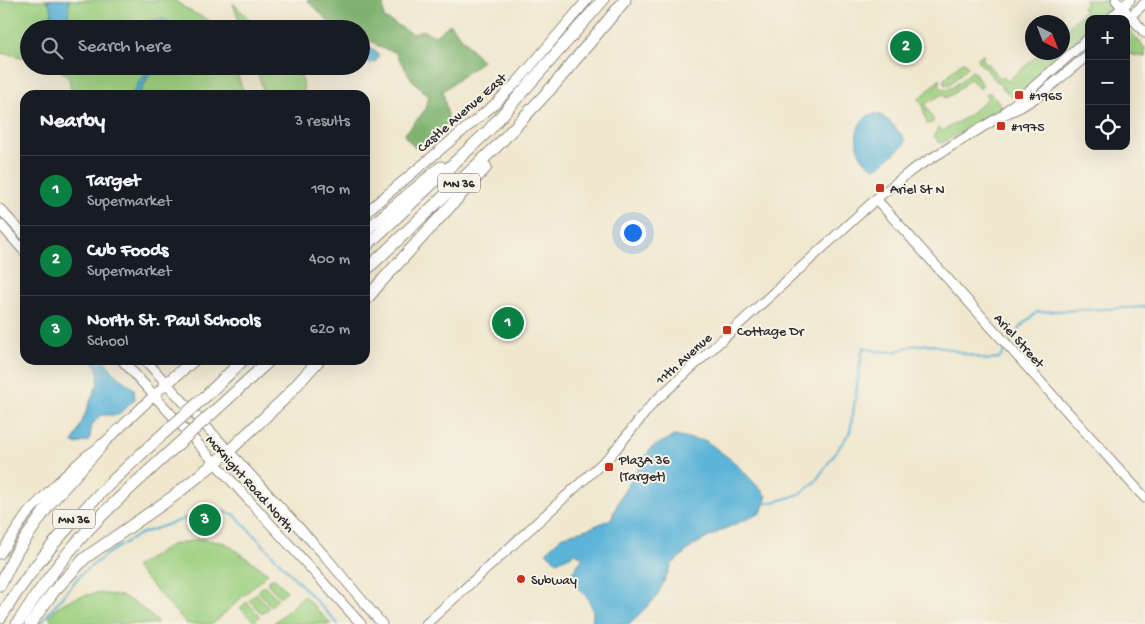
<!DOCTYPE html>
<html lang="en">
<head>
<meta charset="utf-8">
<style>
	body { margin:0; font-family:"Gochi Hand",sans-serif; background:#20242c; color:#f1f3f6 }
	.controls { position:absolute; right:15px; top:15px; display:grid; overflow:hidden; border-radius:10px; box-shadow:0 5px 20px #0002 }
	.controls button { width:45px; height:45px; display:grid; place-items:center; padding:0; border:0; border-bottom:1px solid #363941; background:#171b24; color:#f1f3f6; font:25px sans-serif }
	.compass { position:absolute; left:1025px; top:15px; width:45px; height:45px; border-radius:50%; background:#171b24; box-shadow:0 5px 20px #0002; rotate:138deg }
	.you { position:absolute; left:632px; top:232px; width:18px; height:18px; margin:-12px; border:4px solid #fff; border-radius:50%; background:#1a73e8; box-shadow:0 0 0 8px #1a73e833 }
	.badge { display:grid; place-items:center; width:32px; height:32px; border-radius:50%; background:#0b8043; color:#fff; font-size:16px; font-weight:700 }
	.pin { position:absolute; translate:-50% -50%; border:2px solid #fff; box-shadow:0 1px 5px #0006 }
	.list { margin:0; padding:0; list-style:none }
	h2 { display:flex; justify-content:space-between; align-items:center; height:65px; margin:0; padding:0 20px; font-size:21px }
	h2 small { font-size:16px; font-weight:400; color:#9ea1a6 }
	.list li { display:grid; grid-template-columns:32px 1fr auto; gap:15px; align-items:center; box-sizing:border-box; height:70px; padding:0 20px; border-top:1px solid #363941 }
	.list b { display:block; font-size:19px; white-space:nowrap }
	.list p { margin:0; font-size:16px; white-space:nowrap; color:#9ea1a6 }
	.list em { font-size:16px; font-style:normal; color:#9ea1a6 }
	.icon { flex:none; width:28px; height:28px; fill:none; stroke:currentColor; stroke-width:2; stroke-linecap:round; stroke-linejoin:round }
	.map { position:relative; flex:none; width:1145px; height:624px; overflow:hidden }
	.search { position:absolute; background:#171b24; box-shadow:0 5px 20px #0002; left:20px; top:20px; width:350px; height:55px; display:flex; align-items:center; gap:12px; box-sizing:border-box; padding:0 18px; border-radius:28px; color:#9ea1a6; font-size:19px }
	.panel { position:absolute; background:#171b24; box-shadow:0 5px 20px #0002; left:20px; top:90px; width:350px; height:275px; border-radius:15px }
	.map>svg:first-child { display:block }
</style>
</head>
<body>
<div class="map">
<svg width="1145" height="624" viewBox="0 0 1145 624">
	<rect width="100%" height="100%" fill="#f7f3e8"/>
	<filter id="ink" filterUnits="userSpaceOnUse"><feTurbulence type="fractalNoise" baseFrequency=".02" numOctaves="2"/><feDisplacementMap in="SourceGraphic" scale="10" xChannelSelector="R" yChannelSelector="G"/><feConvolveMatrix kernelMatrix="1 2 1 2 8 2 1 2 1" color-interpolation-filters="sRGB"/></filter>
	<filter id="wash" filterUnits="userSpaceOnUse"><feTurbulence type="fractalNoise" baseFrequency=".0096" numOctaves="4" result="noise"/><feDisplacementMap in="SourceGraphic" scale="20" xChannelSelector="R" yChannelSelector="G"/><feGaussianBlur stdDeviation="1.12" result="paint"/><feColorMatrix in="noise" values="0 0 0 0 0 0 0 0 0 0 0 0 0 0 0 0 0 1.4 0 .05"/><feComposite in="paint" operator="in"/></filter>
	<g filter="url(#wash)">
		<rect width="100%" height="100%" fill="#f0e7ce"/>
		<!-- green -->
		<g fill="#9dd080" stroke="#647e56">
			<path d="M0,0h174l14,10 26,13 3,6h-188v29l-29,-5z"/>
			<path d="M1084,0h22l5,5v7l-6,7h-16v15l-55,50 -19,13h-4l-33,-36 -1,-3 6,-3 1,1 -2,2 19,21 2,-2 5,4 32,-28 22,-1 1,-20 21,-21 -2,-4 5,-4z"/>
			<path d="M233,3l26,26h-17z"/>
			<path d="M1129,30l16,18v9l-16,-3 -1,-4 -2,-1v-18z"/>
			<path d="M962,62h2l4,4 -1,2 -18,17 -5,-1v-5z"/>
			<path d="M56,66h178l11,29h-173l-3,-16z"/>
			<path d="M255,66h40l8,15 1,14h-39z"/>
			<path d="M972,71l3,2 8,13 -3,3 -10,-10 -17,15 -7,4 -3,-4 -18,10 9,17 -2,2 -5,1 -5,-20 -4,-4 22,-21 -1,6 3,3 5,2 6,-3z"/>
			<path d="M987,93h3l9,9 1,6 -57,35 -5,-1 -4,-7 5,-8 4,4 25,-15 20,-18 -2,-3z"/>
			<path d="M200,539l25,4 43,30 -55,51h-26l-52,-57 36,-22z"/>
			<path d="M273,577l14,14 -7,6 -13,-14z"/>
			<path d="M264,585l14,14 -7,7 -13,-15z"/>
			<path d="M96,593l26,3 15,8 21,18 -2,2h-101l-6,-7c11,-17 29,-20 47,-24z"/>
			<path d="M256,593l13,15 -7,6 -13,-14z"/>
			<path d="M304,596l27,28h-58z"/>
			<path d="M247,602l13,14 -6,6 -14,-14z"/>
		</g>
		<!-- forest -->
		<path fill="#7eb26e" stroke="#546e4c" d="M307,0h76l1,18 29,16 9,-4 13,6 15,-12 32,37 -39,30 6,32 -34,25 -11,-13 21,-25 4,-13 -17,-17 -17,-28 -14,-4 -20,-14v-5h-25z"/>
		<!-- water -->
		<g fill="#5bb4d8" stroke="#437082">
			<path d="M47,0h22l-1,22 6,7h-25l3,-19z"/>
			<path d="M164,19l11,6 3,4c-8,0 -12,-3 -18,-3 -7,0 -14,3 -22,3l13,-8z"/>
			<circle cx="371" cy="56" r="7"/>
			<path d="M153,66h6l-11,11 -9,18h-7l7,-13z"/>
			<path d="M879,114l12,9 14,16 -1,6 -22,19 -7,4c-20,-7 -26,-41 -7,-52 3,-2 8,-2 11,-2z"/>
			<path d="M92,360h12l11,14 19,15 1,10 -16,16h-19l-8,10 -3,16 -13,3 -3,-1 25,-60c1,-10 0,-15 -6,-23z"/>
			<path d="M674,436l32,5 27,20 34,35 -6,17 -37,16 -30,16 -22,19 -16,34 -27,26h-38c8,-20 -10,-33 -23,-46l15,-20 -7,-5 -19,9 -11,-10 15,-15 29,-9 21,-9 10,-23 30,-48z"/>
		</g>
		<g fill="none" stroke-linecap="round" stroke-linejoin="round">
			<!-- stream -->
			<g stroke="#5bb4d8" stroke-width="2">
				<path d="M1010,342l14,-19 13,-11 108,-5"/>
				<path d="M762,504l19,-4 19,-6 15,-12 35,-50 13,-85 13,4 18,1 17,-6 20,-2 56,16 13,-2 6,-10"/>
				<path d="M40,624l41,-50 26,-20 33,-20 59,-20 19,-3 16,3 104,110"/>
			</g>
		</g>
	</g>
	<g filter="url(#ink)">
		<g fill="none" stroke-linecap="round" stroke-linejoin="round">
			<!-- secondary casing -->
			<g stroke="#8e897c" stroke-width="11">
				<g id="secondary">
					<path d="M1116,0l29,33"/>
					<path d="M1110,19l20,-19"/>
					<path d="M1127,19l18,-16"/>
					<path d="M1005,112l84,-74"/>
					<path d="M876,199l269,299"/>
					<path d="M0,209l25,27"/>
					<path d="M365,213l131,-110 22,-22 69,-81"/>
					<path d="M0,224l25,28"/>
					<path d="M122,360l239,264"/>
					<path d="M145,360l180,196 57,68"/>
					<path d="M0,554l27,-40 29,-30 29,-27 17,-12 65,-62"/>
					<path d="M426,624l185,-169 42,-52 223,-204 36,-29 89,-54 18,-8 21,-13 49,-41"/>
				</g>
			</g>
			<!-- highway casing -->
			<g stroke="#8e897c" stroke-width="13">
				<g id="highway">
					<path d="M365,231l76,-64"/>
					<path d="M365,247l123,-116 115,-131"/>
					<path d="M365,271l133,-126 57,-61 70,-84"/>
					<path d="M365,301l15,-18 106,-116"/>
					<path d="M167,383l27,-23"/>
					<path d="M207,395l36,-35"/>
					<path d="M218,408l52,-48"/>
					<path d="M0,585l17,-34 34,-49 51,-57"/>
					<path d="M0,618c46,-75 99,-126 164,-185"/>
					<path d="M17,624c19,-29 39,-58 62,-84 29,-34 64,-63 97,-94"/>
					<path d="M30,624l24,-33 31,-33 89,-62 54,-44 57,-54 34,-38"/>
				</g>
			</g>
			<!-- secondary -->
			<use href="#secondary" stroke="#fff" stroke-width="9"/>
			<!-- highway -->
			<use href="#highway" stroke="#fff" stroke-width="11"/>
			<!-- highway-bridge casing -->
			<g stroke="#8e897c" stroke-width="13" stroke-linecap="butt">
				<g id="highway-bridge">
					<path d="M164,433l43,-38"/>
					<path d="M176,446l42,-38"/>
				</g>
			</g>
			<!-- highway-bridge -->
			<use href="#highway-bridge" stroke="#fff" stroke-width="11"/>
		</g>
	</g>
	<!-- markers -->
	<g fill="#c8321e" stroke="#f7f3e8" stroke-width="2">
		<rect x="1014" y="90" width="10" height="10" rx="2.5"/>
		<rect x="996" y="121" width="10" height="10" rx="2.5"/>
		<rect x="875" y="183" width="10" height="10" rx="2.5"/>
		<rect x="722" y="325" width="10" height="10" rx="2.5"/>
		<rect x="604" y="462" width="10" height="10" rx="2.5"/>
		<circle cx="521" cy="579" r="5"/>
	</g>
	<g text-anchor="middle" stroke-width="4" stroke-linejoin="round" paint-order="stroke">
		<!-- shield labels -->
		<g fill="#f7f3e8" stroke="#686764" stroke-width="1">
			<rect x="438" y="173.5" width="42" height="19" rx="4"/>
			<rect x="53" y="509.5" width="42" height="19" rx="4"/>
		</g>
		<g font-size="12" font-weight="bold" fill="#2b2b2b">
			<text x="459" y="187">MN 36</text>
			<text x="74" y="523">MN 36</text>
		</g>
		<!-- poi labels -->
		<g font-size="14" fill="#2b2b2b" stroke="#f7f3e8" text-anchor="start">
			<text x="1029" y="100">#1965</text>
			<text x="1011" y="131">#1975</text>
			<text x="890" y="193">Ariel St N</text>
			<text x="737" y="335">Cottage Dr</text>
			<text x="619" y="464">PlazA 36<tspan x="619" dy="16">(Target)</tspan></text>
			<text x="531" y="584">Subway</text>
		</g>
		<!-- street labels -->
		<g font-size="14" fill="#2b2b2b" stroke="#f7f3e8">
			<text transform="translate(461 112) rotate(-41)" y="5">Castle Avenue East</text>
			<text transform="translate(1020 340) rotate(48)" y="5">Ariel Street</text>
			<text transform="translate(683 358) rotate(-42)" y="5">11th Avenue</text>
			<text transform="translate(251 483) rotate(48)" y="5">McKnight Road North</text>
		</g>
	</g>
</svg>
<div class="controls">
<button>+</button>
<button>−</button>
<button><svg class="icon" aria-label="locate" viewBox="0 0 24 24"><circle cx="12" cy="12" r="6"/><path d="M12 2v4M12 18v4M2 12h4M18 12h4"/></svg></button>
</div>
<svg class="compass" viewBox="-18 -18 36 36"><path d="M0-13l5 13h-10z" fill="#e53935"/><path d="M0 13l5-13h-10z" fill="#9ea1a6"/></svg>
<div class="you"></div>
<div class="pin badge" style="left:508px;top:323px">1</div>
<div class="pin badge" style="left:906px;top:47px">2</div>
<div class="pin badge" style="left:205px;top:520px">3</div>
<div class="search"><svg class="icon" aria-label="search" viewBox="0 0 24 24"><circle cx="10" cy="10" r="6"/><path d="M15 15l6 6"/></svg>Search here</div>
<section class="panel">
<h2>Nearby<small>3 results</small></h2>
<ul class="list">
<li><span class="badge">1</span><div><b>Target</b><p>Supermarket</p></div><em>190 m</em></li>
<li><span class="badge">2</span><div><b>Cub Foods</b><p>Supermarket</p></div><em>400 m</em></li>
<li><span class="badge">3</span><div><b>North St. Paul Schools</b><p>School</p></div><em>620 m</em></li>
</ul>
</section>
</div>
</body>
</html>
